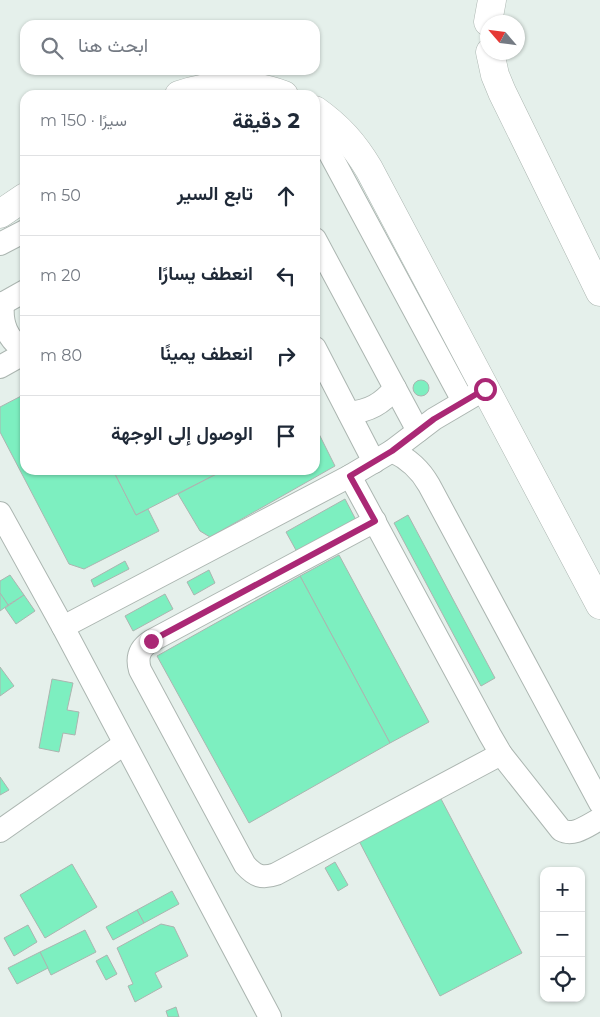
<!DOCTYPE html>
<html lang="ar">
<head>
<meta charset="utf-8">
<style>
	body { margin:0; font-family:Montserrat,Vazirmatn,sans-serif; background:#f6f6f7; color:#1f2937; direction:rtl }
	.controls { position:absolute; right:15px; bottom:15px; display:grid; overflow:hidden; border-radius:10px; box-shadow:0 1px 4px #0004 }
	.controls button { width:45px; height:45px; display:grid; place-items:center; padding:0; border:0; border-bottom:1px solid #e0e1e3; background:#fff; color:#1f2937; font:25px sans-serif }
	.compass { position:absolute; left:480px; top:15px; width:45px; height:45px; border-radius:50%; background:#fff; box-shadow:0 1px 4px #0004; rotate:298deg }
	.stop { position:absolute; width:15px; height:15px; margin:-11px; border:4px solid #aa2875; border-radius:50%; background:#fff }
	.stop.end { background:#aa2875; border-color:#fff; box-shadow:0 1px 5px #0008 }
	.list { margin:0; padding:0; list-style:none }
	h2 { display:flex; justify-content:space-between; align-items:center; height:65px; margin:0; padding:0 20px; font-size:21px }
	h2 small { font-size:16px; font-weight:400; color:#747a83 }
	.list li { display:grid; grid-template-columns:32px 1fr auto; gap:15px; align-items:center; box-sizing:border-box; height:80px; padding:0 20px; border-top:1px solid #e0e1e3 }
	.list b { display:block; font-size:19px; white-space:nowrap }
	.list em { font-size:16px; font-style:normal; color:#747a83 }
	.icon { flex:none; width:28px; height:28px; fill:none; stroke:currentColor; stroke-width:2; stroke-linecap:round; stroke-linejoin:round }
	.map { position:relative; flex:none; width:600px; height:1017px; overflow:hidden; direction:ltr }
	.search { position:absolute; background:#fff; box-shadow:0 1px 4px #0004; left:20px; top:20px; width:300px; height:55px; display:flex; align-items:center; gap:12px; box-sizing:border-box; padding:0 18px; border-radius:15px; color:#747a83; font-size:19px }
	.panel { position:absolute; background:#fff; box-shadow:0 1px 4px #0004; left:20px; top:90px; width:300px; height:385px; border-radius:15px; direction:rtl }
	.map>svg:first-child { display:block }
</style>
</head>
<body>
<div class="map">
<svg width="600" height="1017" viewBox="0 0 600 1017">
	<rect width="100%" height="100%" fill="#e5f0eb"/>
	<!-- building -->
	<g fill="#7defc0" stroke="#abb5b0">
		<circle cx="421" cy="388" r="8"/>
		<path d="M25,394v76h88l23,45 12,-6 11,22 -75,38 -15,-5 -69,-132v-25z"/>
		<path d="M315,426l20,40 -125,71 -10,-6 -22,-37 46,-24h91z"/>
		<path d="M113,470h111l-88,45z"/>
		<path d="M345,499l11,21 -59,32 -11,-20z"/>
		<path d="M408,515l87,163 -14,8 -87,-163z"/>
		<path d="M339,555l90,167 -39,21 -90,-167z"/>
		<path d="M125,561l4,8 -35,18 -3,-7z"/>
		<path d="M209,570l6,13 -21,12 -7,-13z"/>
		<path d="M10,575l14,20 -16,10 -8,-12v-12z"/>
		<path d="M300,576l90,167 -141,80 -92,-167z"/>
		<path d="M0,593l8,12 -8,6z"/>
		<path d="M165,594l8,15 -40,22 -8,-15z"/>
		<path d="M24,595l11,16 -19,13 -11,-16z"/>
		<path d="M0,667l14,19 -14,10z"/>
		<path d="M52,679l21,4 -6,27 12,2 -4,23 -12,-2 -4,19 -20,-4z"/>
		<path d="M0,777l9,13 -9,5z"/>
		<path d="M440,797l82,156 -82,43 -81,-155z"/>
		<path d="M335,862l13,23 -10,6 -13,-23z"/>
		<path d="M72,864l25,43 -52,31 -25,-43z"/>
		<path d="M172,891l7,13 -35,19 -7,-13z"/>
		<path d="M137,910l7,13 -31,17 -7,-13z"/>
		<path d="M161,924l13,3 14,29 -33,17 7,14 -27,15 -7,-16 5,-2 -16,-36z"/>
		<path d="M28,925l9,17 -23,14 -10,-18z"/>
		<path d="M85,930l11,22 -45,23 -11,-23z"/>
		<path d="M40,952l8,16 -31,16 -9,-16z"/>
		<path d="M107,955l10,19 -11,6 -10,-19z"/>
		<path d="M176,1007l3,10h-11l-2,-6z"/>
	</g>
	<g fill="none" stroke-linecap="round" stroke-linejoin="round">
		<!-- minor casing -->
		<g stroke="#acb6b1" stroke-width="24">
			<g id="minor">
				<path d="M315,126l148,275"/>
				<path d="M315,239l103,192"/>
				<path d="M0,244l25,-13"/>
				<path d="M3,303c-2,21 4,36 22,48"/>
				<path d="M0,305l25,-14"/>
				<path d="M315,348l59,114"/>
				<path d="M0,367l25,-14"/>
				<path d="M349,413c20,-2 33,-9 46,-25"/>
				<path d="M392,451c17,8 28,18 37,34l171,318"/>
				<path d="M350,476l140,259 11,19 60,76c13,7 27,-5 39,-11"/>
				<path d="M0,513l63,114 207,390"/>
				<path d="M375,521l-224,120c-11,7 -15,15 -11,29l105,195c10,11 17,14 31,9l225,-120"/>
				<path d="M63,627l287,-151 42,-25 42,-32 51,-30"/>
				<path d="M0,831l124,-87"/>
			</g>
		</g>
		<!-- major casing -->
		<g stroke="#acb6b1" stroke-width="29">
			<g id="major">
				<path d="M488,22l4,-22"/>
				<path d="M490,52l5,23 7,17 98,200"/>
				<path d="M179,95c33,-12 72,-13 105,0"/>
				<path d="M315,110c24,17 39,34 54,59l231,436"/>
				<path d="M0,214l25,-17"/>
			</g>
		</g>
		<!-- minor -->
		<use href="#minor" stroke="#fff" stroke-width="22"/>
		<!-- major -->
		<use href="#major" stroke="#fff" stroke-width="28"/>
	</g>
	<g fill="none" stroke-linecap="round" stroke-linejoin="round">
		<!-- route -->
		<path stroke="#aa2875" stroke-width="6" d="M151,641l224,-120 -25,-45 42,-25 42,-32 51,-30"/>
	</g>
</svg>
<div class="controls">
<button>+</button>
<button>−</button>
<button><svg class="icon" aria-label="locate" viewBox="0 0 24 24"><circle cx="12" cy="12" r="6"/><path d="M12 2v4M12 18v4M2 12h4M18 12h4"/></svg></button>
</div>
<svg class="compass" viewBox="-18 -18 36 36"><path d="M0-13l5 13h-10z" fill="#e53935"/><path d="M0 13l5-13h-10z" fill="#747a83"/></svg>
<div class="stop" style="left:485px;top:389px"></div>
<div class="stop end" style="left:151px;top:641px"></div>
<div class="search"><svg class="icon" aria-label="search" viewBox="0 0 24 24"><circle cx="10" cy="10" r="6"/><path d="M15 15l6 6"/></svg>ابحث هنا</div>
<section class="panel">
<h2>2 دقيقة<small>سيرًا · 150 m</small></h2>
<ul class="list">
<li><svg class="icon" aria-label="ahead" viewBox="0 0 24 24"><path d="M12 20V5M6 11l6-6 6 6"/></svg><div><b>تابع السير</b></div><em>50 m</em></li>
<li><svg class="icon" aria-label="left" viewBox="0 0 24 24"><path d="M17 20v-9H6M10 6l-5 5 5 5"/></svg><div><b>انعطف يسارًا</b></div><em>20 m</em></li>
<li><svg class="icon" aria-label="right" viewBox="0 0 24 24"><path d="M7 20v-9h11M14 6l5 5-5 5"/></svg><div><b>انعطف يمينًا</b></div><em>80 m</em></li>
<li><svg class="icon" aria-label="arrive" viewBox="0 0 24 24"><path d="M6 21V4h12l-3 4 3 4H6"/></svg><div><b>الوصول إلى الوجهة</b></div></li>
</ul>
</section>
</div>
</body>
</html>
